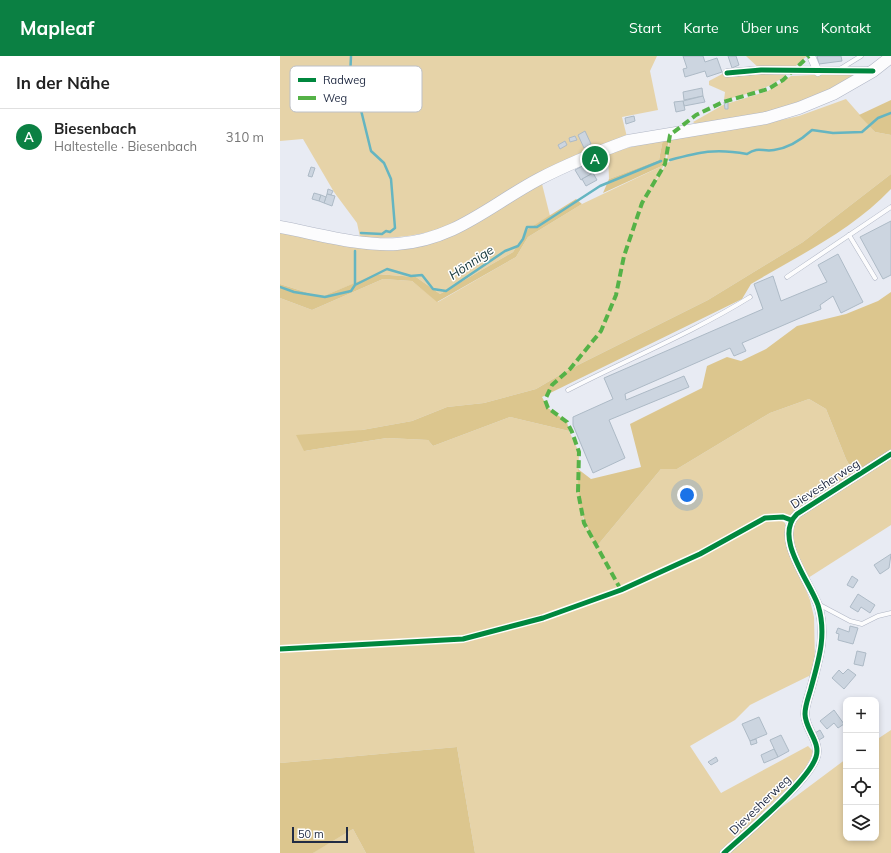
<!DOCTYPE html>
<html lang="de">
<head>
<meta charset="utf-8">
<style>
	body { margin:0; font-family:Mulish,sans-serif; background:#f6f6f6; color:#222 }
	.controls { position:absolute; right:12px; bottom:12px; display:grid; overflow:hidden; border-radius:8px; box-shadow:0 2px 6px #0003 }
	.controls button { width:36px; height:36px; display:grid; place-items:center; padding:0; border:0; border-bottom:1px solid #e0e0e0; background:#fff; color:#222; font:20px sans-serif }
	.scale { position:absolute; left:12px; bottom:10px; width:56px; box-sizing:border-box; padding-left:4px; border:2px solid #222c44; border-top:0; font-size:11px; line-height:14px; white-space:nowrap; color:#222c44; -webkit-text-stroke:3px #fff; paint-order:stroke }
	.you { position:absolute; left:407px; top:439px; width:14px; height:14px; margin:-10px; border:3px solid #fff; border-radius:50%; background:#1a73e8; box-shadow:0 0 0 6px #1a73e833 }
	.badge { display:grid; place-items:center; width:26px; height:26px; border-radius:50%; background:#0b8043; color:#fff; font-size:13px; font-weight:700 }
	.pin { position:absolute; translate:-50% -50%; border:2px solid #fff; box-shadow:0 1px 4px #0006 }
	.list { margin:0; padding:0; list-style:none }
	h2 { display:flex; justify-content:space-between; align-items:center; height:52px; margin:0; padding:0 16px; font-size:17px }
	h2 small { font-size:13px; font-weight:400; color:#767676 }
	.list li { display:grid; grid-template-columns:26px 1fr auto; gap:12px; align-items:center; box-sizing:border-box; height:56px; padding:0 16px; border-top:1px solid #e0e0e0 }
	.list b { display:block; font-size:15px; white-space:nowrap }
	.list p { margin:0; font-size:13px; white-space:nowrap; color:#767676 }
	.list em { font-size:13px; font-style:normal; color:#767676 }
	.icon { flex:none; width:22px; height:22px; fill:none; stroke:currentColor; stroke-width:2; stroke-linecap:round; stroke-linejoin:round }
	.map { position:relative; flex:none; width:611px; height:797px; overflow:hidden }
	header { display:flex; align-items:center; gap:24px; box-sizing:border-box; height:56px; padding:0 20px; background:#0b8043; color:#fff }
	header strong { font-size:19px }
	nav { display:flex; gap:22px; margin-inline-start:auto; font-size:14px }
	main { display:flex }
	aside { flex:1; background:#fff }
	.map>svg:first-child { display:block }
</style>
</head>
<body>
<header>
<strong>Mapleaf</strong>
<nav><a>Start</a><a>Karte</a><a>Über uns</a><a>Kontakt</a></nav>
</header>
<main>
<aside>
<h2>In der Nähe<small></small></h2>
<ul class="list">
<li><span class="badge">A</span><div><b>Biesenbach</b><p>Haltestelle · Biesenbach</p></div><em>310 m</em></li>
</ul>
</aside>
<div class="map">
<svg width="611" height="797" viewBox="0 0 611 797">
	<rect width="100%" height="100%" fill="#e8ebf3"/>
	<!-- green -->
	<g fill="#e6d3a8" fill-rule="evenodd">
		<path d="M0,0h377l-7,15 8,39 -36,7 5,20c-30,10 -59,21 -88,36 -27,14 -52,35 -81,48 -34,16 -62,18 -98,16l-3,-14 -23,-31 -31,-53 -23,2z"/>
		<path d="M466,0h61l-16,14 -31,-1z"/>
		<path d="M446,16h63c-19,18 -41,21 -65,28l1,-8 -16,-7v-4z"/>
		<path d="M577,17l3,2 -62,29 -35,10 -66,11 -4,-3 30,-17 45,-14 23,-15z"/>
		<path d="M566,43l29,33 16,3v39l-88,68 -95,58 -138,69 -34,20 -52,14 -37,4 -35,14 -50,9 -58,21 83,-13 41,2 5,6 77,-29 59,14 10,21 -1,40 6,31 13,23 64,-77h16l93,-56 39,-14 17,10 20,50 9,16 -64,45 -8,-3 -18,1 -65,36 -45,21 45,-20 66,-35 13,-1 6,4 3,23 22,54 4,17 1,45 -2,12 -63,31 -15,15 -45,26 31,47 87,-47 6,6 -12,22 -81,79h-246l-18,-106 -177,16v-465l32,12 71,-31 29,2 26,21 78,-45 12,-20 54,-33 82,-39 -13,24 16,-26 11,-6 -11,4 2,-22 90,-14 40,-9zM302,548c-20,14 -116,38 -141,37l22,-2 80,-21z"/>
		<path d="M383,83l-4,21 -50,19 -1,-26z"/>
		<path d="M262,128l8,32 -22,13 -15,23 -73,42 -24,-17 -39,-3 -56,23 -41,-13v-52l115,17z"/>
		<path d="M611,401v68l-83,53c-10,-19 -25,-41 -10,-61z"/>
		<path d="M611,674v123h-161l41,-38 75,-56v79h30v-98z"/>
		<path d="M73,773l13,24h-53l1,-1z"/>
	</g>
	<!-- forest -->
	<g fill="#dcc68e">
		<path d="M611,44v35l-16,-3 -16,-17z"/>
		<path d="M383,83h6l-5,26 -61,28 6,-14 50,-19z"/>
		<path d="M611,118v15c-39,41 -91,66 -140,95l-9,15 -200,98 6,11 19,14 2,9 -59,-14 -77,29 -5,-6 -41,-2 -83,13 -8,-16 66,-5 50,-9 35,-14 37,-4 52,-14 34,-20 138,-69 95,-58z"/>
		<path d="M296,143l6,5 -54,33 -12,20 -79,45 -25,-21 -29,-2 -71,31 -32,-12v-14l41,13 55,-23 40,3 24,17 73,-42 15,-23z"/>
		<path d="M611,236v160l-36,23 -9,-16 -20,-50 -17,-10 -39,14 -93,56h-16l-64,77c-17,-30 -20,-44 -19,-77l13,10 50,-12 -11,-43 72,-36 5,-22 20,-9 14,4 25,-12 31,-23 49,-12 32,-13z"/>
		<path d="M177,691l18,106h-109l-13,-24 -40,24h-33v-90z"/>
	</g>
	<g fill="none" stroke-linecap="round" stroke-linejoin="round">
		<!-- stream -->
		<g stroke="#65b5c1" stroke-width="2.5">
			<path d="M71,0l-1,22 10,28 11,45 13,12 7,16 4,49 -5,4 -4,-1 -4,3 -21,-1"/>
			<path d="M390,104c30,-8 45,-12 77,-6 12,-8 15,-2 27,-4 15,-2 27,-10 38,-20l21,3 29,-1 16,-14 13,-5"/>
			<path d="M75,195v33"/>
			<path d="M0,231l14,5 31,5 26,-6 4,-6 32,-16 24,7 11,-1 11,14 13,2 59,-40 13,-5 5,-7 4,-12h10l63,-41 61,-25"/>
		</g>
	</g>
	<!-- building -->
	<g fill="#ccd5e0" stroke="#adbac6">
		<path d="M403,0h20l2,6 12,-4 5,14 -15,5 -2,-6 -20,6 -2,-8 4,-1z"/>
		<path d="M448,0h8l3,9 -7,3z"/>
		<path d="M537,0h24l1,5 -23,3z"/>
		<path d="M422,32l1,8 -19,4 -1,-8z"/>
		<path d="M423,40l2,6 -21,4 -1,-5z"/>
		<path d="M403,45l2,9 -9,2 -2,-10z"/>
		<path d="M444,46h4v7h-3z"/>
		<path d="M354,60l1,5 -9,3 -1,-6z"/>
		<path d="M305,75l6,13 -7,4 -6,-13z"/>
		<path d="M295,80l2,4 -7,2 -1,-4z"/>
		<path d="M285,85l2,4 -7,4 -2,-4z"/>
		<path d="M308,107l5,10 -12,7 -6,-10z"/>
		<path d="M31,111l4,1 -3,9 -4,-1z"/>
		<path d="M313,117l4,7 -11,6 -4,-7z"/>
		<path d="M48,133l5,2 -2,4 -4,-1z"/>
		<path d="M34,137l7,2 -2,6 -7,-2z"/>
		<path d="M47,138l8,2 -3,10 -8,-3z"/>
		<path d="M41,139l5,2 -2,6 -5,-2z"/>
		<path d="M611,165v54l-8,4 -23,-42z"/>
		<path d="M558,198l25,48 -22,11 -8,-17 -13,9 1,4 -79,34 4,8 -12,5 -4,-8 -105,46 1,6 58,-24 5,11 -80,33 16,38 -32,15 -20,-48v-8l40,-18 -9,-21 159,-69 -9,-25 19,-8 8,25 46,-19 -9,-17z"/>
		<path d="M611,498l-2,14 -9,6 -6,-9z"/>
		<path d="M572,520l6,4 -5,8 -6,-3z"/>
		<path d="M578,538l17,11 -5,8 -9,-6 -3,5 -8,-5z"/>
		<path d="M570,570l8,2 -5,16 -15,-4 1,-6 -3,-1 2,-5 11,4z"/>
		<path d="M577,595l9,2 -3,13 -9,-2z"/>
		<path d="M568,613l8,6 -12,14 -12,-11 7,-8 4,4z"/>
		<path d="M554,654l10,14 -6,4 -4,-5 -7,6 -7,-8z"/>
		<path d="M479,661l8,17 -17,7 -8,-17z"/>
		<path d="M540,674l4,7 -5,3 -4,-7z"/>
		<path d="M501,679l8,16 -11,6 -8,-17z"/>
		<path d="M476,683l1,4 -6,2 -1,-4z"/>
		<path d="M494,693l4,8 -14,6 -3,-8z"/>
		<path d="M436,701l2,4 -7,4 -3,-3z"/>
	</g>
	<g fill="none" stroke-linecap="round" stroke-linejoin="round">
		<!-- service casing -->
		<g stroke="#b0b6c5" stroke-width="5">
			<g id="service">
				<path d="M560,13l21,-13"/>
				<path d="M569,179l26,43"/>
				<path d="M507,221l104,-70"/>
				<path d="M288,334c60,-31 124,-57 182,-93"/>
				<path d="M538,548l32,17 12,3 16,-8 13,-3"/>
			</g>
		</g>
		<!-- minor casing -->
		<g stroke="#b0b6c5" stroke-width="9">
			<g id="minor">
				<path d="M531,0l7,16"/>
				<path d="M447,17l34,-3 111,1"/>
				<path d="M444,797c22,-20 84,-71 92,-96 5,-15 -11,-28 -11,-43 0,-9 4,-18 6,-26 8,-29 16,-54 7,-83 -9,-25 -45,-68 -21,-91l94,-60"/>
			</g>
		</g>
		<!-- secondary casing -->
		<g stroke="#b0b6c5" stroke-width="13">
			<path id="secondary" d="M0,171c38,7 78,19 117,17 58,-4 93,-39 142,-65 29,-15 59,-27 89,-38l138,-23 33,-10 34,-14 40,-23 18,-14"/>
		</g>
		<!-- service -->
		<use href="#service" stroke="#fcfcfd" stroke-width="4"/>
		<!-- minor -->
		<use href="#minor" stroke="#fcfcfd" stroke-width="8"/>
		<!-- secondary -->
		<use href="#secondary" stroke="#fcfcfd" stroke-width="12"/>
		<!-- quiet -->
		<path stroke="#55b247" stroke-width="4" stroke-dasharray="8 4" stroke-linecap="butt" d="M341,534l-37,-67 -6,-31 1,-40 -7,-20 -5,-10 -19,-14 -3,-8 7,-15 18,-16 31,-38 15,-36 8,-39 18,-53 23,-39 5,-29 26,-20 27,-13 45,-13 15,-9 26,-24"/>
		<!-- cycleway casing -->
		<g stroke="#fff" stroke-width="8">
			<g id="cycleway">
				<path d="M447,17l34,-3 112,1"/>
				<path d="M0,593l183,-10 80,-21 78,-28 79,-36 65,-36 18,-1 8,3"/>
				<path d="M444,797c22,-20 84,-71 92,-96 5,-15 -11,-28 -11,-43 0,-9 4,-18 6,-26 8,-29 16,-54 7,-83 -9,-25 -45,-68 -21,-91l94,-60"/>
			</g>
		</g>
		<!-- cycleway -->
		<use href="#cycleway" stroke="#00873e" stroke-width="5"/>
	</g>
	<g text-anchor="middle" stroke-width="3" stroke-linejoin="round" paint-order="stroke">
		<!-- street labels -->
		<g font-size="12" fill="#222c44" stroke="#fff">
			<text transform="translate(545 428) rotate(-33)" y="4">Dievesherweg</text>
			<text transform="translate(480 749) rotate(-44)" y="4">Dievesherweg</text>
		</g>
		<!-- water labels -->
		<g font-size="13" font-style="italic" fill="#113337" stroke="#fff">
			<text transform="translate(191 206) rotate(-34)" y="5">Hönnige</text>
		</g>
	</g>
	<!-- legend -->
	<rect x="10" y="10" width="132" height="46" rx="6" fill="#fff" stroke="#bdc0c7" stroke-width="1"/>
	<rect x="18" y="22" width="18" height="4" fill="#00873e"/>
	<rect x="18" y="40" width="18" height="4" fill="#55b247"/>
	<g font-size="11" fill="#222c44">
		<text x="43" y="28">Radweg</text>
		<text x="43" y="46">Weg</text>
	</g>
</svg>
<div class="controls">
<button>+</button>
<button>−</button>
<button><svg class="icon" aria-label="locate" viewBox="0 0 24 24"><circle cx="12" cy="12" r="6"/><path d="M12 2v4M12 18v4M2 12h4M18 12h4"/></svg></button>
<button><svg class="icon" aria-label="layers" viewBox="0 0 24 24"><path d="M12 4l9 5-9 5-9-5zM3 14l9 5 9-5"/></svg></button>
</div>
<div class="scale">50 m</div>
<div class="you"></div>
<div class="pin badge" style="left:315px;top:103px">A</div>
</div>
</main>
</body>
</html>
